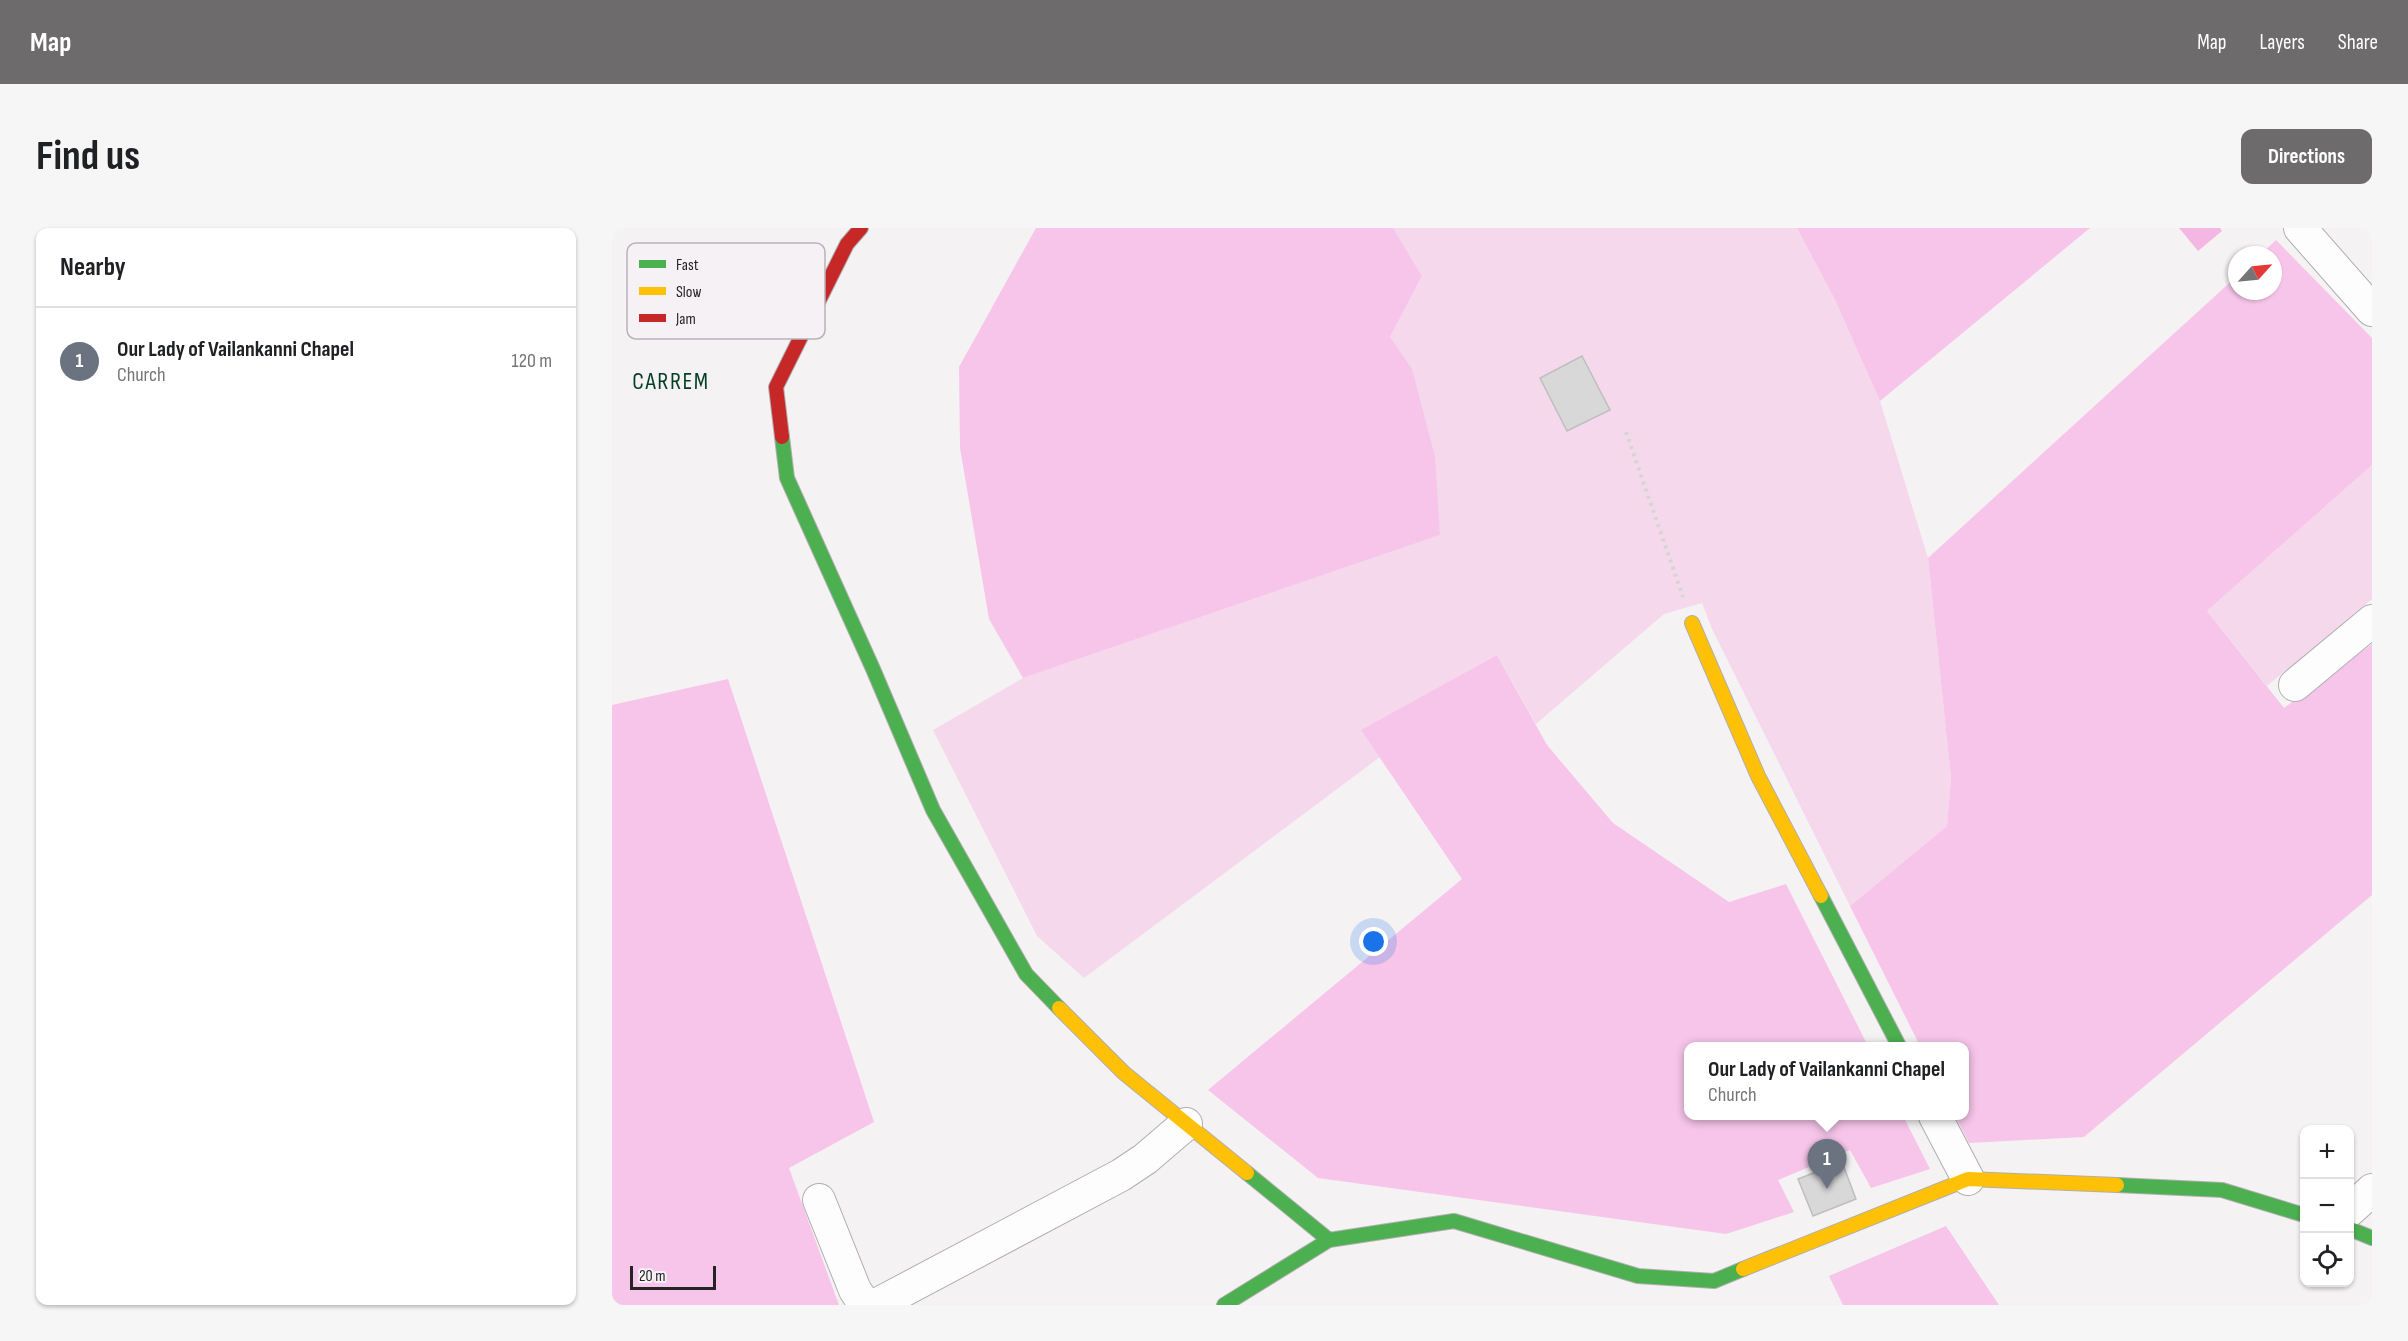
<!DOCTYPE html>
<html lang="en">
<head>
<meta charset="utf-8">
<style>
	body { margin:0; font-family:"Sofia Sans Condensed",sans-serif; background:#f6f6f6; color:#202124 }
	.controls { position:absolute; right:18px; bottom:18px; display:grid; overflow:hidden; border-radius:12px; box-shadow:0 2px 4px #0004 }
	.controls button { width:54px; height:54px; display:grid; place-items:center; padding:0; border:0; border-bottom:2px solid #e0e0e0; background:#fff; color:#202124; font:30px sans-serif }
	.compass { position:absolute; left:1616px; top:18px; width:54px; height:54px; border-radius:50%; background:#fff; box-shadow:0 2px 4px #0004; rotate:63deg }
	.scale { position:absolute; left:18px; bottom:15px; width:86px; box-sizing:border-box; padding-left:6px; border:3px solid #252324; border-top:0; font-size:16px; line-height:21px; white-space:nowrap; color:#252324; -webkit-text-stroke:4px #f6f1f4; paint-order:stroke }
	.you { position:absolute; left:762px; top:714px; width:21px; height:21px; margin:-15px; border:4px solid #fff; border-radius:50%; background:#1a73e8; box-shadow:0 0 0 9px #1a73e833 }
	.badge { display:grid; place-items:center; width:39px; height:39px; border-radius:50%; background:#6e6b6d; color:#fff; font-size:20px; font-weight:700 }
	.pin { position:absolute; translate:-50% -50px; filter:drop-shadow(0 2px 3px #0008) }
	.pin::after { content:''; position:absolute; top:32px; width:21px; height:18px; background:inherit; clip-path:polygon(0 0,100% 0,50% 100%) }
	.popup { position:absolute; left:1072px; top:814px; width:285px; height:78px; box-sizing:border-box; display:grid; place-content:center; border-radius:12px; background:#fff; filter:drop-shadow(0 2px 4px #0005); font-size:20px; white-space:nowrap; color:#757577 }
	.popup b { font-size:22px; color:#202124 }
	.popup::after { content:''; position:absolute; left:50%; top:100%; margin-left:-12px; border:12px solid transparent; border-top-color:#fff }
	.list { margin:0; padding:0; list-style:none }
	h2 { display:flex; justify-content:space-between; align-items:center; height:78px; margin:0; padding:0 24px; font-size:26px }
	h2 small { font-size:20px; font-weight:400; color:#757577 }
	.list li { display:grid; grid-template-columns:39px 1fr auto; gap:18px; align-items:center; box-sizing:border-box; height:108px; padding:0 24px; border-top:2px solid #e0e0e0 }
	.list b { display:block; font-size:22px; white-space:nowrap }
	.list p { margin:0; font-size:20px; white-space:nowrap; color:#757577 }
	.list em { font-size:20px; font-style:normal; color:#757577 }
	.icon { flex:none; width:33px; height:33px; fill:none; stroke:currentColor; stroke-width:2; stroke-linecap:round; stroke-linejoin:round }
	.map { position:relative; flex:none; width:1760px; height:1077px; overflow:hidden; border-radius:12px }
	header { display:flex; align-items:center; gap:36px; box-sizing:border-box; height:84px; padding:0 30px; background:#6e6b6d; color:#fff }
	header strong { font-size:28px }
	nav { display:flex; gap:33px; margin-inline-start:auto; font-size:21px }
	.intro { display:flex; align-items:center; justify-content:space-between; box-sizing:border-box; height:144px; padding:0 36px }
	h1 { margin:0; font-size:42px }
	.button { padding:15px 27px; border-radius:12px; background:#6e6b6d; color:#fff; font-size:21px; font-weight:700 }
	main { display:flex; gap:36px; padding:0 36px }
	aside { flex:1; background:#fff; border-radius:12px; box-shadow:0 2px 4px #0004 }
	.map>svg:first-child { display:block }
</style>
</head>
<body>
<header>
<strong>Map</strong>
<nav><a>Map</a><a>Layers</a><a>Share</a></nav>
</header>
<div class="intro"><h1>Find us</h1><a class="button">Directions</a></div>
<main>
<aside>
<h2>Nearby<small></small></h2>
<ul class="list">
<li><span class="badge" style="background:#6b7280">1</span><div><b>Our Lady of Vailankanni Chapel</b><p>Church</p></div><em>120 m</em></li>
</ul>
</aside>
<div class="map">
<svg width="1760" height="1077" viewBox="0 0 1760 1077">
	<rect width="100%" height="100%" fill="#f5f2f4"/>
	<!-- green -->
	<g fill="#f6d8ed">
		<path d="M781,0h404l38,72 45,101 48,157 23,220 -4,48 -97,80 -138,-277 -10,-26 -38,11 -128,110 -39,-69 -135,75 18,27 -296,221 -47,-42 -104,-206 90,-52 417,-143 -28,-165 -22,-33 32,-61z"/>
		<path d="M1760,237v134l-105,87 -60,-75z"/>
	</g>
	<!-- forest -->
	<g fill="#f6c5e9">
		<path d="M424,0h357l29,48 -32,61 22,32 23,88 5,78 -417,143 -34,-59 -29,-171 -1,-81z"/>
		<path d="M1185,0h293l-210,173 -45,-101z"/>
		<path d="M1664,12l96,98v127l-165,146 77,97 88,-64v251l-288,242 -115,6 -14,-27h10v-70h-45l-70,-140 97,-80 4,-48 -23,-220 309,-282v15h36v-36h-13z"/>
		<path d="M885,427l50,90 66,78 116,79 57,-18 82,162h-179v70h214l27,53 -59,19 -21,-38 -72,30 16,32 -68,22 -408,-56 -110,-88 254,-211 -101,-149z"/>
		<path d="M116,451l146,443 -85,46 50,137h-227v-600z"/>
		<path d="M1334,998l53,79h-156l-14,-29z"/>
	</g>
	<!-- water -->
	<path fill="#f4b7e4" d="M1567,0h41l2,3 -24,20z"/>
	<!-- building -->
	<g fill="#d8d8d8" stroke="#bfbebe" stroke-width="1.5">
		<path d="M970,128l28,54 -43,21 -27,-53z"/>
		<path d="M1230,934l14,37 -43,17 -15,-37z"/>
	</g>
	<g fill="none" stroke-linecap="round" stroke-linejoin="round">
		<!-- street casing -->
		<g stroke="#b1aeb0" stroke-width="34">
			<g id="street">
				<path d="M1688,0l72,82"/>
				<path d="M1683,457l77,-64"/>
				<path d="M1323,888l33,63"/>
				<path d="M207,972l36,90 6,9 8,6"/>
				<path d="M1738,982l22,-20"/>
				<path d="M264,1077l245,-130 24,-16 41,-35"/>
			</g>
		</g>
		<!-- fast casing -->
		<g stroke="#b1aeb0" stroke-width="16">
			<g id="fast">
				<path d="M170,209l5,41 86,191 60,141 93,164 33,34"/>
				<path d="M1209,668l78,150"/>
				<path d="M635,945l82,67"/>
				<path d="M1505,957l105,5 82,25"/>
				<path d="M1738,1001l22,9"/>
				<path d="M612,1077l105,-65 125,-19 184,55 76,5 29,-12"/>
			</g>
		</g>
		<!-- slow casing -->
		<g stroke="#b1aeb0" stroke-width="16">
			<g id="slow">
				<path d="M1080,395l66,153 63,120"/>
				<path d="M447,780l65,65 123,100"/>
				<path d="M1131,1041l225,-90 149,6"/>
			</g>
		</g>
		<!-- jam casing -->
		<g stroke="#b1aeb0" stroke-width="16">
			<path id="jam" d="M170,209l-6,-50 71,-143 14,-16"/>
		</g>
		<!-- path -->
		<path stroke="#d6d5d5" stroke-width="4" stroke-dasharray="3 4.5" stroke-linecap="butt" d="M1014,204l57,165"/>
		<!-- street -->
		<use href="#street" stroke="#fefdfd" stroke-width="32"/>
		<!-- fast -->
		<use href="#fast" stroke="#4caf50" stroke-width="14"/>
		<!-- slow -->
		<use href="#slow" stroke="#ffc107" stroke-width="14"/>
		<!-- jam -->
		<use href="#jam" stroke="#c62828" stroke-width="14"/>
	</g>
	<g text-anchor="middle" stroke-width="4.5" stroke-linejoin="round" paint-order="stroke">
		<!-- neighbourhood labels -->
		<g font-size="24" letter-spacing="1.5" fill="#013f20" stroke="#f6f1f4">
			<text x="59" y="161">CARREM</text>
		</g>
	</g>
	<!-- legend -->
	<rect x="15" y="15" width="198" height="96" rx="9" fill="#f6f1f4" stroke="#b7b3b6" stroke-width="1.5"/>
	<rect x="27" y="32" width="27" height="8" fill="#4caf50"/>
	<rect x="27" y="59" width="27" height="8" fill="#ffc107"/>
	<rect x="27" y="86" width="27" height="8" fill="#c62828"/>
	<g font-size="16" fill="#252324">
		<text x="64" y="42">Fast</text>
		<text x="64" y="69">Slow</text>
		<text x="64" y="96">Jam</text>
	</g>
</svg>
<div class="controls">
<button>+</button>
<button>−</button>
<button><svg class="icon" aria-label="locate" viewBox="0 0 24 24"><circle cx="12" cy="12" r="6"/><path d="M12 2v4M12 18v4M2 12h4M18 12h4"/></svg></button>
</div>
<svg class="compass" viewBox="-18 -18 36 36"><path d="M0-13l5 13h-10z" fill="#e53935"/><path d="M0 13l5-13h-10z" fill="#757577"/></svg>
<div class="scale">20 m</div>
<div class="you"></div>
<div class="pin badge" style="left:1215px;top:961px;background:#6b7280">1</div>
<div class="popup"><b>Our Lady of Vailankanni Chapel</b>Church</div>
</div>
</main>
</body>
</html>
